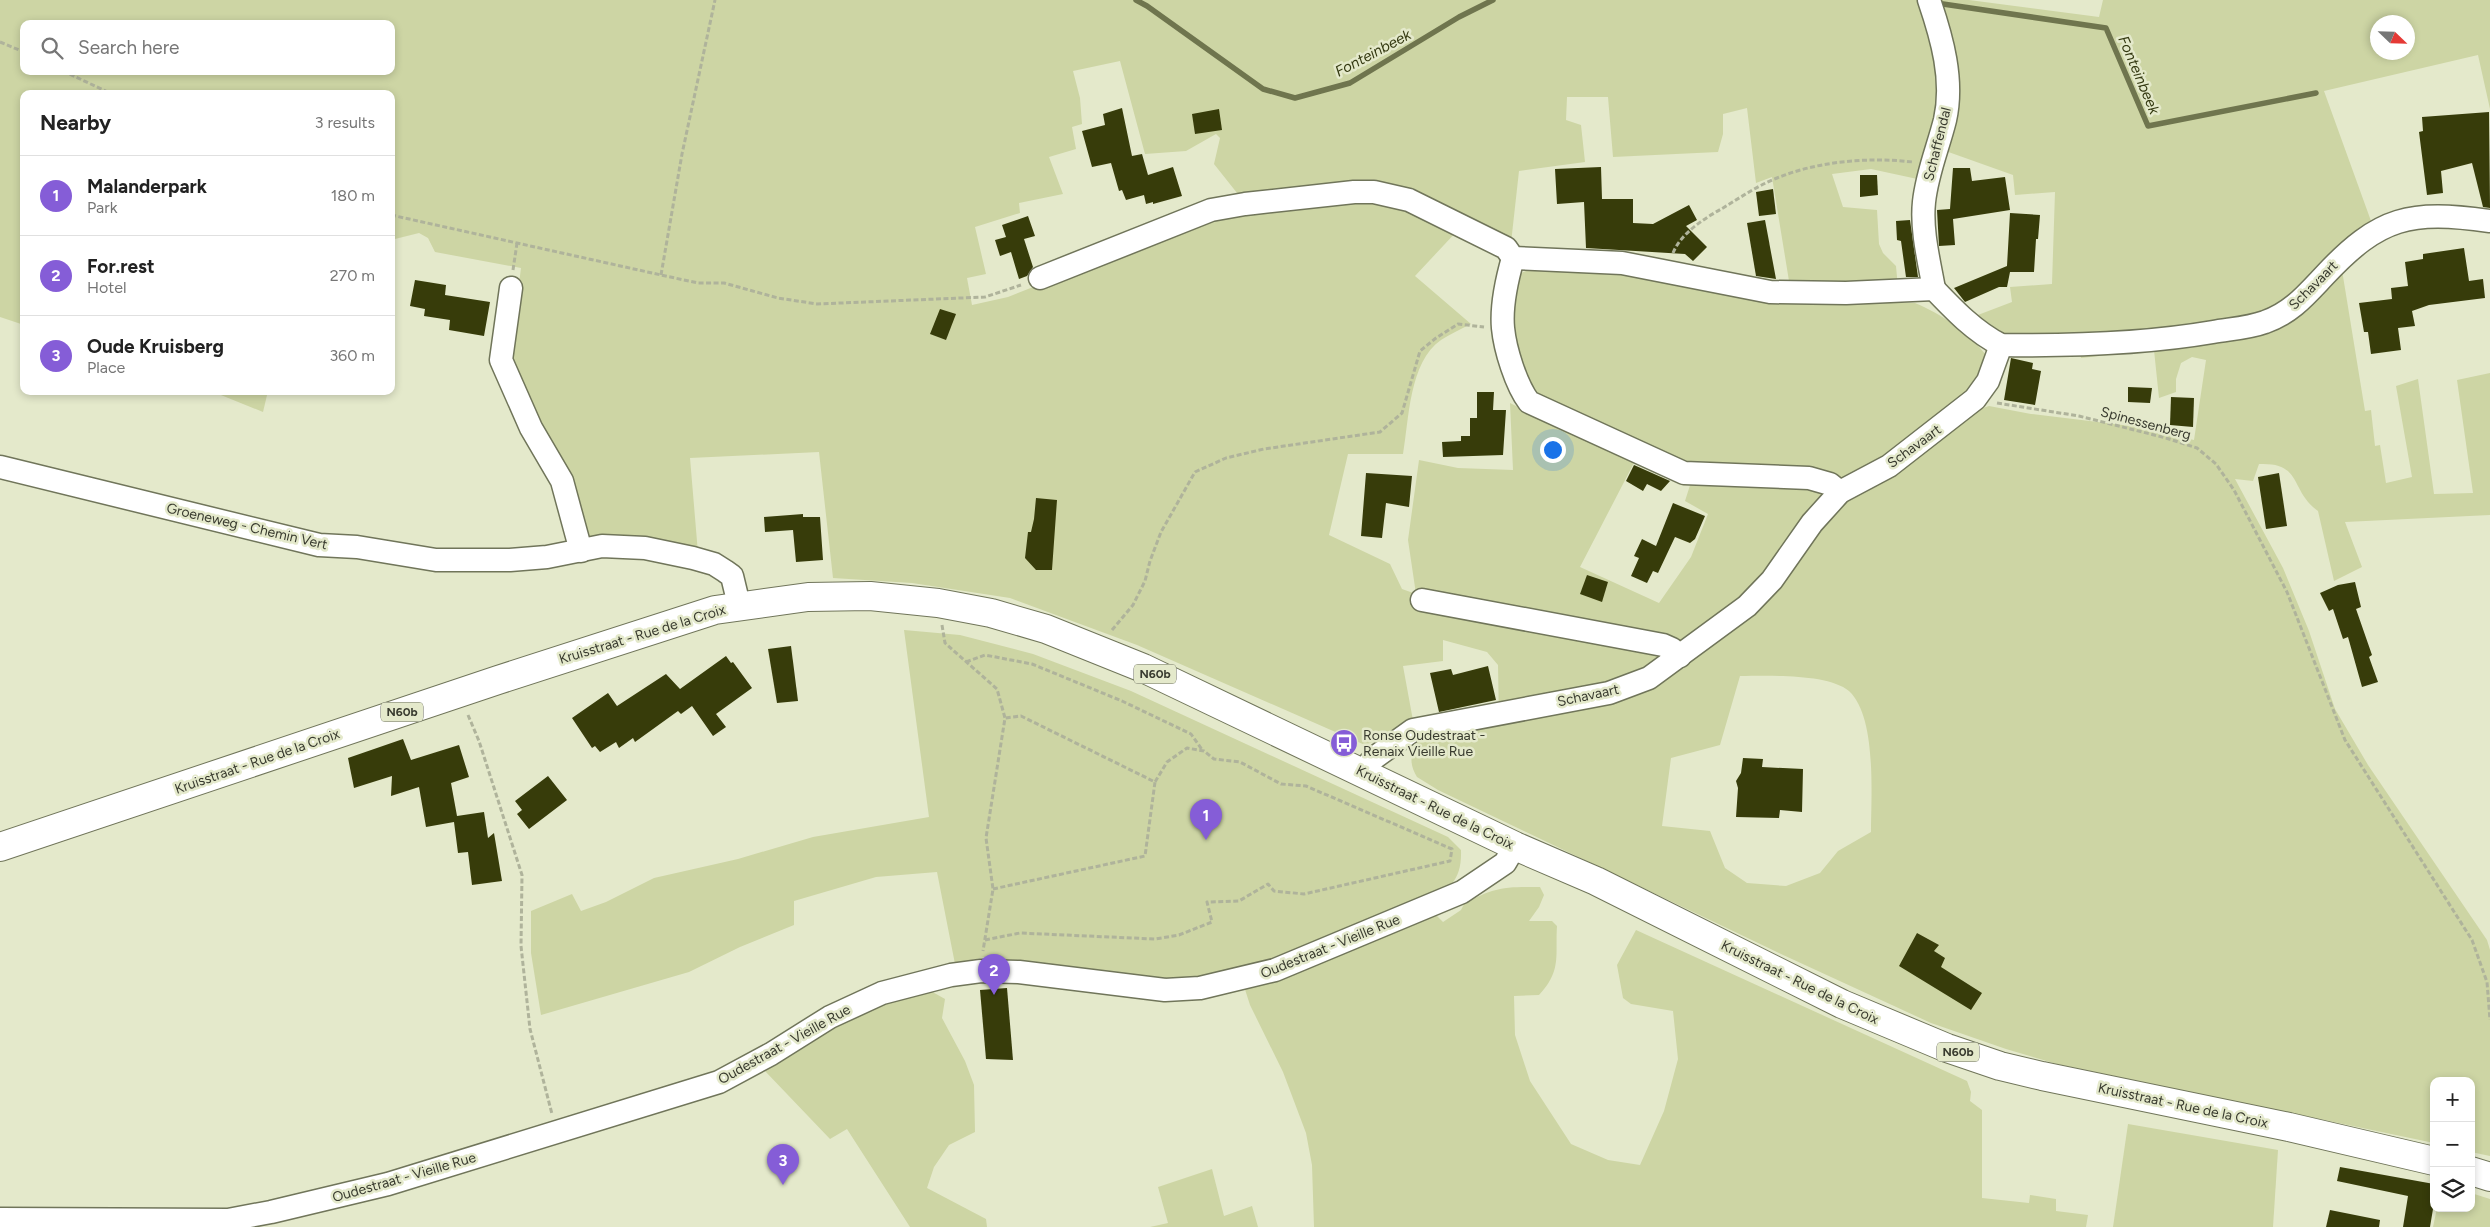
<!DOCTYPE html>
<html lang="en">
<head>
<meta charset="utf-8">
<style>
	body { margin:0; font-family:Figtree,sans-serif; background:#f2f2f2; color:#222 }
	.controls { position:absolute; right:15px; bottom:15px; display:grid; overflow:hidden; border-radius:10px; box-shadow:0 2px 8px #0003 }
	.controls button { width:45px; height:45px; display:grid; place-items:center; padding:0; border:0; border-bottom:1px solid #e0e0e0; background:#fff; color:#222; font:25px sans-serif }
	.compass { position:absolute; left:2370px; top:15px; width:45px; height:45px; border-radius:50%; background:#fff; box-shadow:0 2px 8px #0003; rotate:113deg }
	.you { position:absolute; left:1552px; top:449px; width:18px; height:18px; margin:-12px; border:4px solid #fff; border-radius:50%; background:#1a73e8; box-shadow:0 0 0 8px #1a73e833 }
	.badge { display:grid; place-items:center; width:32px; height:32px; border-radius:50%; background:#855dd7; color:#fff; font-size:16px; font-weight:700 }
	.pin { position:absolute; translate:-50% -41px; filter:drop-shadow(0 1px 2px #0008) }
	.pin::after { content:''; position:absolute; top:26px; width:18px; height:15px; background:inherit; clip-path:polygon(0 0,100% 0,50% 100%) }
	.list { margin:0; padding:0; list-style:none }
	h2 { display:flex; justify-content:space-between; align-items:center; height:65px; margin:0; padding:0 20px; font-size:21px }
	h2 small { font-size:16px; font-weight:400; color:#767676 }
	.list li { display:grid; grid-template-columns:32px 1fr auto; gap:15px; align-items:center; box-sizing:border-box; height:80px; padding:0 20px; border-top:1px solid #e0e0e0 }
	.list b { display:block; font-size:19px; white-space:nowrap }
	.list p { margin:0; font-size:16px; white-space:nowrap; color:#767676 }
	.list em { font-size:16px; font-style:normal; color:#767676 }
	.icon { flex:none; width:28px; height:28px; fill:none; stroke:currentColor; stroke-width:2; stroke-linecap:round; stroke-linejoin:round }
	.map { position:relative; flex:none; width:2490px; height:1227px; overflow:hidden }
	.search { position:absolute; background:#fff; box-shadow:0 2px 8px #0003; left:20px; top:20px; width:375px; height:55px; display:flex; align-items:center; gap:12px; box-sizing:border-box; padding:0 18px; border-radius:10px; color:#767676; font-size:19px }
	.panel { position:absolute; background:#fff; box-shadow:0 2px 8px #0003; left:20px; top:90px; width:375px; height:305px; border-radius:10px }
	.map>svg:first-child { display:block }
</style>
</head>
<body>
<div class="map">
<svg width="2490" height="1227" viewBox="0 0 2490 1227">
	<rect width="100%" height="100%" fill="#e4e9cb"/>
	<!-- green -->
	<g fill="#cdd5a4" fill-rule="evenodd">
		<path d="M0,0h1925l18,82 -1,27 -20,71 -51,-11 -39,5 11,33 34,3 2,34 4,9 13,13 2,22 -108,-1 -18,-110 -16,6 -9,-75 -24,6v20l-5,18 -105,5 -5,-60h-41l-1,23 15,5 4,37 -66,9 -8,72c-38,-12 -70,-38 -108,-50 -43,-13 -101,2 -147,6l-15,-1 -27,-34 6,-26 -4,-4 -30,17 -41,3 -25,-93 -47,10 7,27 2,26 -10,3 4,22 -27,8 14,37 -44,9 1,10 -45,14 11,47 -19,4 5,27 36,-8 200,-79c30,-8 60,-11 90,-16 27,-3 57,-9 84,-5 28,5 52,20 76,33l-43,46 56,48c-10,5 -21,10 -30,16 -32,22 -32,80 -38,114h-55l-19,81 61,29 12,25 14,5 -8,-54 11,-80 39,8 55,2 -3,-67 28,14 99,40 -57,110 79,36 32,-46 17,-43 -23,-13 7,-22 9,6 13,1 6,-15 -40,-4 -149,-71c-15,-16 -18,-42 -22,-63 -4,-16 -6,-51 12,-60 14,-7 33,-4 48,-3 29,2 59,4 87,9 38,6 76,17 115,21 48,5 96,1 144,3 25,10 54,30 71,52 4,24 -21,40 -33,56l22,3 5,-5 9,-3 42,8 108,13 55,13 12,-80 -14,-3 -11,6 -5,16v13l-17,6 -5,-48 -73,8 -2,-17 -76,-2 -33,-21 42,-16 -2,-15 42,-3 3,-92 -40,3 -2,-20 -73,-26c22,-62 10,-88 -5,-149h34l130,17 4,-17h387v109l-12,-54 -154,36 47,130c-11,9 -23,17 -33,27 -34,35 -40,59 -91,75l-2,15c41,-7 68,-45 96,-74l24,147 6,-1 4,36 5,-1 6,38 26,-6 -16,-91 22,-7 16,115 39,-1 -16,-113 33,-7v142l-145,7 17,45 -28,14 -16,-70c-29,-21 -15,-49 -59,-47l-6,17 -18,-2 48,89 26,63 26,78 33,56 119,175 3,10v206l-19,-4v-71h-37v62l-377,-79 -51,-15 -75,-26 -150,-69 -343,-164 -21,-13c-8,-13 -7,-23 1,-35l81,-20 -1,-57 -11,-13 -44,-12v21l-40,5 11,60 -49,19 -228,-100 -127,-47 -98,-15 -79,-5 -14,-126 -129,6 8,95c-37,-8 -71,-14 -109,-11l-17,-52 -63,-128 12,-94 -86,-16 -7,-14 -9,-5 -28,7v-146h-367v231l-24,-8zM2378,22h30v30h-30zM24,24h367v47h-367zM1740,676c27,0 88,-3 109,15 28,26 22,105 22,141l-33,19 -18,22 -34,13 -39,-3 -22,-15 -15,-37 -48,-5 9,-68 49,-13z"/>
		<path d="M211,391h57l-5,21z"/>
		<path d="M904,630l56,5 73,19 98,37 317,146 13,13c1,31 -12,38 -34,56l16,16 18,-12 4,-8c10,-3 17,-8 27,-11 15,-5 32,-4 48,-4l4,8 -5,12 -10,14h23l5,5c-2,30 5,44 -18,69l-25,1 1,39 15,46 41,63 37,16 32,5 24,-54 14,-52 -5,-48 -42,-7 -8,-6 -6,-33 19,-35 331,151 4,11 -1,9 12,9v88l47,5 1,-8 26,4v12l32,4 -2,12h-772l-2,-62 -6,-32 -23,-61 -33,-67 -9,-28 -70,2 -100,-8 -82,-15 -34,8 -18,-92 -61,5 -82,24v24l-54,22 -51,25 -148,43 -10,-62v-42l41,-17 9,17 25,-9 48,-24 84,-19 75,-22 116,-20z"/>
		<path d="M929,990l16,9 -3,19 23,43 9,24 1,47 -26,13 -15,22 -7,21 59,31 1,8h-77l-63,-98 -17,10 -65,-68 8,-13 113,-57z"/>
		<path d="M2128,1124l150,26 -5,77h-160z"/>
		<path d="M1212,1169l12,47 28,-10 6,21h-108l18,-4 -10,-36z"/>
		<path d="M2471,1193l19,6v28h-57l4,-19h34z"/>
	</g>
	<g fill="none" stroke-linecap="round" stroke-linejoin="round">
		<!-- stream -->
		<g stroke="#6f754e" stroke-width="5.5">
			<path d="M1136,0l11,6 116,83 32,9 55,-15 109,-66 34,-17"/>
			<path d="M1943,4l163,24 42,98 168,-33"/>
		</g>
	</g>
	<!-- building -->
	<g fill="#373c0a">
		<path d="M1122,108l10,48 10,-2 6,21 25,-8 9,29 -29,8v-2l-7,2 -2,-9 -18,5 -4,-10 -3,1 -8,-28 -19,4 -10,-36 23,-6 -2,-11z"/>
		<path d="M1219,109l3,21 -27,4 -3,-20z"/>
		<path d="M2489,112l1,96 -7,-1 -11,-44 -31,8 2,22 -16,2 -8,-63 4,-1 -1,-14z"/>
		<path d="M1601,167l1,32h31v24l20,1 36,-19 8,15 -11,6 21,21 -14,14 -8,-7 -99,-6 -2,-46 -27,2 -2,-35z"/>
		<path d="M1953,168h17l2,13 33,-4 5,33 -57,9 2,26 -16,1 -2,-36 13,-1z"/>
		<path d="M1860,175h17l1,20 -18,2z"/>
		<path d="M1773,189l3,25 -17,2 -3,-24z"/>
		<path d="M2010,213l30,2 -2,24h-2l-2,33h-24l-3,15h-8l-34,15 -11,-14 53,-22z"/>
		<path d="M1028,216l7,20 -11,3 9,28 -6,9 -8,3 -8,-27 -11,4 -5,-16 11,-3 -4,-12z"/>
		<path d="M1765,220l11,59 -20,-3 -9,-53z"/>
		<path d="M1910,220l8,57h-12l-5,-36 -4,-1 -1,-19z"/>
		<path d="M2464,248l5,33 14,-2 2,19 -56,7 -17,6 3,15 -17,2 3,22 -30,4 -3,-22h-4l-5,-29 33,-4 -1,-11 17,-2 -3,-24 18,-3v-5z"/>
		<path d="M415,280l31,5 -1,10 45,7 -6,34 -35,-6 1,-10 -26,-4 1,-7 -15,-3z"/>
		<path d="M940,309l16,5 -10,26 -16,-6z"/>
		<path d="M2011,358l22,5 -1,6 9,2 -6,34 -31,-5z"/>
		<path d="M2128,387l24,1 -2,15 -22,-1z"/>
		<path d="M1477,392h17l-1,18h13l-3,45 -60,2 -1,-15 19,-1v-5h9v-18h7z"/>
		<path d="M2171,397l23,1 -1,29 -23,-2z"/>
		<path d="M1634,465l36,16 -9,10 -14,-7 -4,7 -17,-10z"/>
		<path d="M1366,473l46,3 -3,31 -23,-4 -4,35 -21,-2z"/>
		<path d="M2279,473l8,53 -21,3 -8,-52z"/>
		<path d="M1036,498l21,2 -5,70h-16l-11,-12 3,-26h3l3,-13z"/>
		<path d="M1673,503l32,13 -10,23 -5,4 -15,-6 -17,36 -5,-2 -6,12 -16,-7 8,-18 -5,-2 8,-17 14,7z"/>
		<path d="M803,514v3h17l3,43 -27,2 -3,-32 -28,2 -1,-15z"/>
		<path d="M1587,575l21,7 -6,20 -22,-8z"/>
		<path d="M2355,582l6,25 -5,2 16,46 -3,2 9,25 -16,5 -14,-50 -5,2 -10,-30 -4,2 -9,-18 18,-8z"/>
		<path d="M791,646l7,55 -21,2 -9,-54z"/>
		<path d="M726,656l5,7 2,-1 19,26 -36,26 10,13 -13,9 -21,-30 -11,8 -3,-3 -43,31 -2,-4 -14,10 -3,-6 -16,10 -5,-6 -3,2 -20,-30 36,-25 9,13 49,-32 14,15z"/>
		<path d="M1488,666l8,34 -57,12 -9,-39 21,-4 2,6z"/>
		<path d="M403,739l8,21 48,-15 10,32 -18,6 6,33 27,-4 4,26 6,-5 8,48 -30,4 -4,-33 -10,1 -4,-31 -28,5 -7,-40 -28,9 1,-20 -38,12 -6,-30z"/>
		<path d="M1743,758l20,1 -1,8 41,2 -1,43 -22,-2 -1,8 -43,-1 2,-29 -2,-7 5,-8z"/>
		<path d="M548,776l19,24 -38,29 -12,-15 5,-4 -7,-9z"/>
		<path d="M1917,933l22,12 -5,6 11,7 -4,9 41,26 -11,17 -72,-44z"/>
		<path d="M1007,988l6,72 -27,-1 -6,-69z"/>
		<path d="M2340,1167l94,17v19l-4,24h-27l5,-31 -71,-15z"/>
		<path d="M2330,1210l50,10 -1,7h-53z"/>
	</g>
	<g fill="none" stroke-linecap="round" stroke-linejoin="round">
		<!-- street casing -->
		<g stroke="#70755a" stroke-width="25">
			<g id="street">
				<path d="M1929,0c13,38 25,80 16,120 -7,28 -18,53 -21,82 -3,28 5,59 10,87"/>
				<path d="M1513,258c-6,21 -12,48 -10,70 2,21 13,57 26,74l155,71 125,5 21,6 10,8"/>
				<path d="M1040,278l171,-68 34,-6 109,-12h20l35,8 97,48 7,10 109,5 148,29 76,1 88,-4"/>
				<path d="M511,288l-10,72 30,68 31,53 19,70"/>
				<path d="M1934,289c20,21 41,43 67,56 71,1 142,-1 212,-13 17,-3 36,-4 52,-10 26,-9 41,-27 59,-46 56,-60 86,-66 166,-55"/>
				<path d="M0,467l319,78 38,2 79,13h74l37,-3 55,-11 43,2 48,10 21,6 11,7 7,5 7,29"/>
				<path d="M1422,600l241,45 9,4 8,7"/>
				<path d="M1362,772l12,-14 39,-28 196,-37 40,-15 98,-72 25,-26 40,-57 28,-31 49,-26 86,-67 13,-18 13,-36"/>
				<path d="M0,1219l228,1 43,-8 117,-28 331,-102 52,-28 59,-37 52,-24 69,-18 30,-4 38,1 146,18 35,-2 75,-18 187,-78 43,-29 10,-17"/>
			</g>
		</g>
		<!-- primary casing -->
		<g stroke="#70755a" stroke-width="30">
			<g id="primary">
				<path d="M0,847l498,-167 217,-70 93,-13 62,-1 68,7 53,10 55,16 97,39 372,178 81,35 246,123 105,44 53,18 42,10 247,51 145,34"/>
				<path d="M2471,1171l19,6"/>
			</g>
		</g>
		<!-- path -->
		<g stroke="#afb39b" stroke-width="3" stroke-dasharray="5 2.5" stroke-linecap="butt">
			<path d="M0,42l24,10"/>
			<path d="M63,71l49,23"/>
			<path d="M391,215l270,60 37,8h26l54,15 39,6 168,-7 36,-12"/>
			<path d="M1673,253c8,-20 32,-35 50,-45 18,-11 34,-22 54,-30 42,-17 91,-21 136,-16"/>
			<path d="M513,270l4,-27"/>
			<path d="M661,275l21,-121 33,-154"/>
			<path d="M1997,403l82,13 87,22 31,10 19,16 18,26 53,102 58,148 127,200 15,42 3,38"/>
			<path d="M942,625l3,18 52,46 8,29 -19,120 7,51 -10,62"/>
			<path d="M1112,630l21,-25 12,-24 5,-20 11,-29 34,-60 31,-14 38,-9 116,-17 22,-19 18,-62 16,-13 22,-14 26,3"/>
			<path d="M966,662l19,-7 47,9 90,37 69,33 12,17"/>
			<path d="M468,715l11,26 43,134 -1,71 9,83 22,85"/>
			<path d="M993,889l152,-33 10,-74 -134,-66 -16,2"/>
			<path d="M985,940l35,-7 135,6 24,-4 33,-13 -5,-20 32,-1 29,-17 6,7 30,3 146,-33 2,-12 -146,-63 -25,-2 -41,-22 -26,-3 -10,-8 -17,-3 -20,14 -12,20"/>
		</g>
		<!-- street -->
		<use href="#street" stroke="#fff" stroke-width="22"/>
		<!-- primary -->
		<use href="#primary" stroke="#fff" stroke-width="28"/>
	</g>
	<!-- icons -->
	<defs>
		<g id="bus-disc" transform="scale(1.4375)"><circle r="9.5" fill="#855dd7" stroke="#e4e9cb"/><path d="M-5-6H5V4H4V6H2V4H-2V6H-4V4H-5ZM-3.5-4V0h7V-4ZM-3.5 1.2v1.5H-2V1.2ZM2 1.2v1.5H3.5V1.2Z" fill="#fff"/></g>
	</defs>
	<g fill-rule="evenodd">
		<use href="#bus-disc" x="1344" y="743"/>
	</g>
	<g text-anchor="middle" stroke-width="5" stroke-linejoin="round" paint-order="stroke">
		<!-- shield labels -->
		<g fill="#e4e9cb" stroke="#6c6f5e" stroke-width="1">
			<rect x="1134" y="664.5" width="42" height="19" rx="4"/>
			<rect x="381" y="702.5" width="42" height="19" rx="4"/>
			<rect x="1937" y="1042.5" width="42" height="19" rx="4"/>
		</g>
		<g font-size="12" font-weight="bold" fill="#393b2f">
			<text x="1155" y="678">N60b</text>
			<text x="402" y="716">N60b</text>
			<text x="1958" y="1056">N60b</text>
		</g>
		<!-- street labels -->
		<g font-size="14" fill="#393b2f" stroke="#e4e9cb">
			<text transform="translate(1937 144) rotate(-76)" y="5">Schaffendal</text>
			<text transform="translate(2313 285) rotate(-45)" y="5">Schavaart</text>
			<text transform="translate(2146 423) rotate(15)" y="5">Spinessenberg</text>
			<text transform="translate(1914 446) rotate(-36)" y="5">Schavaart</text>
			<text transform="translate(247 526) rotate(13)" y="5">Groeneweg - Chemin Vert</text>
			<text transform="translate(642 634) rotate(-17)" y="5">Kruisstraat - Rue de la Croix</text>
			<text transform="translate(1588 695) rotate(-12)" y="5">Schavaart</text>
			<text transform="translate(257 761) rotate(-19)" y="5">Kruisstraat - Rue de la Croix</text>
			<text transform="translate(1435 807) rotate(26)" y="5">Kruisstraat - Rue de la Croix</text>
			<text transform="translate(1330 946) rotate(-22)" y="5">Oudestraat - Vieille Rue</text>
			<text transform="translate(1800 982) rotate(26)" y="5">Kruisstraat - Rue de la Croix</text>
			<text transform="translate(784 1044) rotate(-29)" y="5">Oudestraat - Vieille Rue</text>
			<text transform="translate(2183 1105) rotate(12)" y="5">Kruisstraat - Rue de la Croix</text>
			<text transform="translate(404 1177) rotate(-16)" y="5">Oudestraat - Vieille Rue</text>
		</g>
		<!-- poi labels -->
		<g font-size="14" fill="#393b2f" stroke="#e4e9cb" text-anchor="start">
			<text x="1363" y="740">Ronse Oudestraat -<tspan x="1363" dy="16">Renaix Vieille Rue</tspan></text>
		</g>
		<!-- water labels -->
		<g font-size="15" font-style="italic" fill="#343911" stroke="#e4e9cb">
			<text transform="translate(1373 53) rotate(-28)" y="5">Fonteinbeek</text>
			<text transform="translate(2139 75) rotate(67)" y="5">Fonteinbeek</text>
		</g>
	</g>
</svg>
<div class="controls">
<button>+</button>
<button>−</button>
<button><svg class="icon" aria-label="layers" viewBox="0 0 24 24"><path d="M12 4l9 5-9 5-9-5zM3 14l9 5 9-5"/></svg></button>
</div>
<svg class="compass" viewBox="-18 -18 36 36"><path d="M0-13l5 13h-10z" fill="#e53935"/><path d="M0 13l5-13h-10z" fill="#767676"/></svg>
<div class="you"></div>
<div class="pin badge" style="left:1206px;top:840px">1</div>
<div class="pin badge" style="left:994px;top:995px">2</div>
<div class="pin badge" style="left:783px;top:1185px">3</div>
<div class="search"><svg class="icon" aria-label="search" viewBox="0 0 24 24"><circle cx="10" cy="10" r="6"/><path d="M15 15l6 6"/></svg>Search here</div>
<section class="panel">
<h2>Nearby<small>3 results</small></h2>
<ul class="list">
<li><span class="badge">1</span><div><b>Malanderpark</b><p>Park</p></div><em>180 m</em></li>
<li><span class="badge">2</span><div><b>For.rest</b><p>Hotel</p></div><em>270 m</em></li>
<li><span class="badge">3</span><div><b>Oude Kruisberg</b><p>Place</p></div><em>360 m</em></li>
</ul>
</section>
</div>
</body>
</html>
